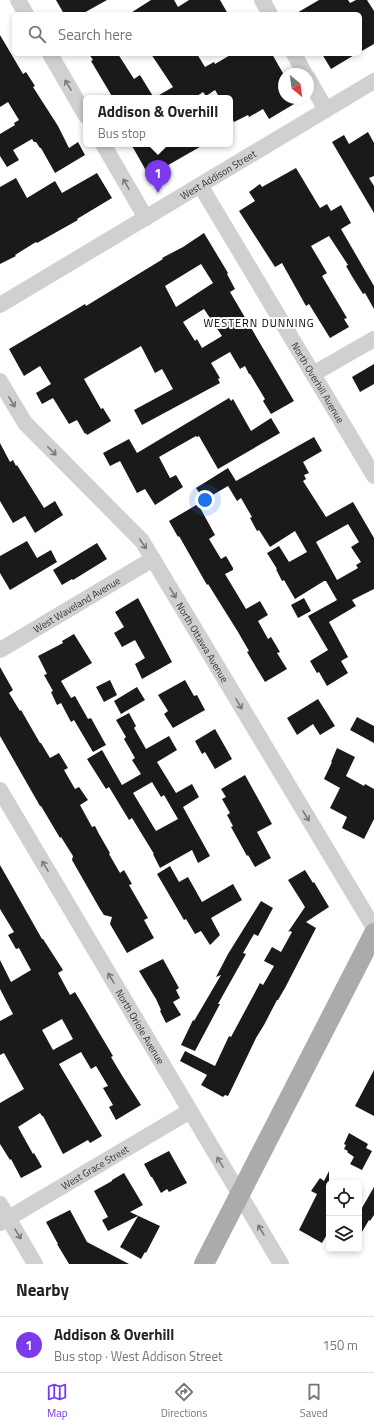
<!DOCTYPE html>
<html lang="en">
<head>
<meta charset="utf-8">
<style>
	body { margin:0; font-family:"Titillium Web",sans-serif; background:#f6f6f6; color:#222 }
	.controls { position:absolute; right:12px; bottom:12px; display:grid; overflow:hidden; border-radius:6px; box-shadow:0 2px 6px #0003 }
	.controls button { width:36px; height:36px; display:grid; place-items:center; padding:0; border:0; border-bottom:1px solid #e0e0e0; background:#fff; color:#222; font:20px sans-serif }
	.compass { position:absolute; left:278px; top:68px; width:36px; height:36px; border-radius:50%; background:#fff; box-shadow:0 2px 6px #0003; rotate:151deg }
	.you { position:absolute; left:205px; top:500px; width:14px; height:14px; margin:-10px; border:3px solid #fff; border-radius:50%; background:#1a73e8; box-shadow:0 0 0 6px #1a73e833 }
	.badge { display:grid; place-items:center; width:26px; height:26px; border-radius:50%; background:#7c3aed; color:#fff; font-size:13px; font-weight:700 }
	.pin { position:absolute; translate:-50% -33px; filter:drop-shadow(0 1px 2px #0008) }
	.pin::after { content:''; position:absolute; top:21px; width:14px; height:12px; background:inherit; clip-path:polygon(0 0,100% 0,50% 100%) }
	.popup { position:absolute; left:83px; top:95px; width:150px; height:52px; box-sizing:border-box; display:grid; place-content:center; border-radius:6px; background:#fff; filter:drop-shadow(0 1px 3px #0005); font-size:13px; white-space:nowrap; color:#767676 }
	.popup b { font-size:15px; color:#222 }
	.popup::after { content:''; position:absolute; left:50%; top:100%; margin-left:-8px; border:8px solid transparent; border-top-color:#fff }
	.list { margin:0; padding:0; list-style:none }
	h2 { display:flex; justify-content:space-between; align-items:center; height:52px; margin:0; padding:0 16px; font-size:17px }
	h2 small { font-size:13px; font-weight:400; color:#767676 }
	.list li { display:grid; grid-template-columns:26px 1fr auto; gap:12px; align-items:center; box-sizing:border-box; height:56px; padding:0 16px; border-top:1px solid #e0e0e0 }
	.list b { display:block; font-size:15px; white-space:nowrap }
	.list p { margin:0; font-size:13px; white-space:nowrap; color:#767676 }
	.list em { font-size:13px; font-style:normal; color:#767676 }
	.icon { flex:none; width:22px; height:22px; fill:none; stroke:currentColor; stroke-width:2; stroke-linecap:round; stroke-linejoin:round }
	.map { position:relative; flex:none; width:374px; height:1264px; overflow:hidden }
	.search { position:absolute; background:#fff; box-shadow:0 2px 6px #0003; left:12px; right:12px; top:12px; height:44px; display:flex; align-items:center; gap:10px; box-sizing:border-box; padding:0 14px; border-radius:6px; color:#767676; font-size:15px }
	.sheet { height:108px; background:#fff }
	nav { display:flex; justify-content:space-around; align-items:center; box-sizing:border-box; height:56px; border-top:1px solid #e0e0e0; background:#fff; font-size:11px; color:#767676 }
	nav a { display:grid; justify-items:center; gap:2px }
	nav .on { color:#7c3aed }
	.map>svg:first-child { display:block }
</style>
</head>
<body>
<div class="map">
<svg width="374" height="1264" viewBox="0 0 374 1264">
	<rect width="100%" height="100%" fill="#fff"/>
	<!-- building -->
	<g fill="#1a1a1a" fill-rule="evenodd">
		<path d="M56,0h51l-25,14h-18z"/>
		<path d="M151,0h23l4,7 11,-7h31l8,14h-99z"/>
		<path d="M319,0h29l2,3 6,-3h11l7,11v33l-14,8v-38h-65z"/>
		<path d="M0,35l23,39 3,-2 9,14 -2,1 25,39 11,22 9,-6 7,13 -30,18 -14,-25h-1l-4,-6h-2l-2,-3 -19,11 6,10 -12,7 -7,-11v-22l15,-9 -1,-2 5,-3 -11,-18 -8,5z"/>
		<path d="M89,54h29l16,25 6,-4 14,23 19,-11 -22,-33h46l8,13 9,-5 1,2 17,-10h40l12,21v23h20l-35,21 -6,-10 -14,8 -1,-2 -14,7 -4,-7v-17h-10l-5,-8 -9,6 -3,-4 -9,6h-81l-22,-37 2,-1z"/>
		<path d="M322,54h34l-25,15z"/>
		<path d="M368,132l6,11v33l-5,2 5,8v27l-42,-71 12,-7 5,9z"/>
		<path d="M131,144h74l-56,32z"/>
		<path d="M296,168l24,40 7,-4 4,7 10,-6 10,18 -10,6 33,57v23l-9,-16 -2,1 -10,-16 -7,-12 2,-1 -19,-29 -18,10 16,27 -5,3 25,42 -3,1 5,8 -19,11 -21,-34 -3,2 -24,-43 -7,4 -36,-56 16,-10 -6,-9 11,-8 2,3z"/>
		<path d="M97,173l15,25 -35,21 1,1 -41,23 -1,-1 -21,13 1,1 -16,8v-77l16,-9 11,20 28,-17 7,12z"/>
		<path d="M204,233l24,40 -1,1 8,15 -5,3 64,109 -23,13 -8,-13 2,-2 -15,-25h-1l-4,-8 -5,3 -10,-17 -19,11 9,15 -2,1 2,4 -78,42 -8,-15 39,-21 -11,-20 -7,4 -14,-27 -57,33 17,30 2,-1 8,13 -24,14 -1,-2 -1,1 -8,-14 -8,4 -16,-26 -11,6 -6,-11 15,-9 -11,-18 -16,10 -15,-27 66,-39 10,-6 1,2 77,-47 -1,-1 21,-11zM201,264l12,19 -37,24 -11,-21zM204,309l18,27 -20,12 -5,-9 -2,2 -12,-19z"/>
		<path d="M374,364v20l-14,8 -8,-15z"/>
		<path d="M229,398l2,3 2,-2 18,32 20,-13 9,15 -62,36 -19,-33 -2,1 -1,-1 -37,21 11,21 6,-3 7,12 -28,18 -10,-16 -8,4 -17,-32 -10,5 -7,-13 26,-14 8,14z"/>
		<path d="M314,437l8,14 -19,11 6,11 -5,2 2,4 -3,2 23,36 27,-15 21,36v51l-22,11 4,6 -27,16 19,35 -7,4 7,12 -21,13 -8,-14 -2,1 -7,-12 18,-11 -20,-34 29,-16 -11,-19h-2l-29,18 -11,-19 -2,1 -6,-12h1l-10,-16 12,-7 10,16 18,-10 -12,-21 -25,16 -11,-17 -2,1 -7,-13 2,-1 -11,-19 -4,3 -9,-15 -24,14 -8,-12 32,-20 8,13zM348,524l11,18 -8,5 10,15 -5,3 2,3 -21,12 -21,-38z"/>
		<path d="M0,443l10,19 3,-2 3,6 1,-1 27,43 11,-7 8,14 -28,18 -10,-17 -12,7 -13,-22z"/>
		<path d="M198,504l17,31 -6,4 12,20 5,-3 7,12v2l-8,4 21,35 14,-8 8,14 -10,6 10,18 3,-2 9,15 -3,1 10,16 -22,13 -18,-30 2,-1 -11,-19 -30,-48 -1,1 -28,-49 -1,1 -9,-16z"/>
		<path d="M27,541l10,17 14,-8 6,12 -47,28 -10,-17v-17z"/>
		<path d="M97,543l10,16 -34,21 -1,-1 -10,6 -9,-15z"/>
		<path d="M138,598l34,64 -30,17 -7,-15 10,-6 -10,-18 -13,7 -8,-14 10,-6 -9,-15z"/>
		<path d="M304,598l7,13 -13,7 -7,-13z"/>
		<path d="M74,634l18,29 -31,18 10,17 4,-2 13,23 3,-1 15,27 -13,7 -19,-32 -3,2 -10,-19 -4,2 -6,-13 2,-1 -9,-16 3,-1 -9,-18 25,-13 -1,-2z"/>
		<path d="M0,667l13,23 -4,3 11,18 1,-1 19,33h1l9,15 9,-5 9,15 -4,2 11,19 4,-2 9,13 -8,5 12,22 3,-1 4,8 11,19 -1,1 11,19 4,-3 8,14 -3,1 19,33 -4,2 10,18 -27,15 -17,-29 2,-7 -8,-2 -4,-6 -28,-49 1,-4 -12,-19 -1,1 -19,-32h-1l-40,-70z"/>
		<path d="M110,680l7,15 -13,7 -8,-15z"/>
		<path d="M185,680l9,16 3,-1 8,15 -32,18 -9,-14 4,-3 -10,-16z"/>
		<path d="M137,687l8,13 -24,14 -7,-13z"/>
		<path d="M318,699l17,27 -15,9 -7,-11 -16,11 -10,-17z"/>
		<path d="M129,713l7,13 -2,2 12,21 23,-13 8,14 -20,12 19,31 16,-9 7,13 -16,10 27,49 -12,7 -6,-13 -32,18 -7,-14h1l-22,-36 -3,2 -20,-33 -3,2 -19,-30 15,-9 20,35 19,-11 -9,-14 3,-2 -11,-19 2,-2 -10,-17zM152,782l9,15 3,-2 14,24 -22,12 -23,-38z"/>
		<path d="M357,717l17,9v17l-24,-13z"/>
		<path d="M215,729l17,30 -17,10 -10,-17 -3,2 -7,-13z"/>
		<path d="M337,748l18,9 -9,19 18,10 1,-2 9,5v30l-10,20 -22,-11 5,-11 -17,-9 10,-20 -16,-9 8,-17h-1z"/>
		<path d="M245,775l27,49 -15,8 14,26 -16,9 -7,-12 -1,1 -16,-29 2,-1 -6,-11 3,-2 -8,-14 4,-2 -5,-8z"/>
		<path d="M0,865l42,74h1l20,31 -5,3 12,22 5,-3 38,64 -2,1 12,20 18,28 -25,15 -7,-13 4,-2 -10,-17 5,-2 -12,-20 -5,3 -10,-17 -22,12 43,72 -12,7 -2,-3 -25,14 -20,-38h-1l-2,-3 -22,14 15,27 1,-1 8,14 -21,11 -10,-19 -1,1 -10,-16v-41l24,-14 -20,-36 -4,2v-34l13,-7 -13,-25v-29l11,22 20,-12 -12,-22 -3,1 -8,-14 6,-3 -14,-23zM62,1019l11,20 -20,11 -11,-20z"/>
		<path d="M170,866l9,16 9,-5 14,25 31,-18 9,16 -31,18 9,17 -10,10 -9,-14 -6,3 -9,-15 -2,1 -27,-46z"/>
		<path d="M305,870l8,13 1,-1 15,25 -23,15 10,6 -31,60 -7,12h-1l-13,25 -8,13 -23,48 -5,10 -3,-1 -2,2 -22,-12 6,-10 -27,-14 5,-10 30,15 14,-30 2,1 29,-54 3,2 11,-19 -10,-5 8,-14 9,5 11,-20 -2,-1 -2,1 17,-25 -17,-27z"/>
		<path d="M261,901l12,7 -15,28 -4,-2 -11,19 3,1 -28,50h2l-25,47 -14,-6 12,-25 1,1 27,-46 -5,2 12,-23z"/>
		<path d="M163,959l16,29 -3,2 4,8 -7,4 8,13 -15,8 -6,-12 1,-1 -5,-11 -17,-28z"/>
		<path d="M374,1070v46l-19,-10z"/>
		<path d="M349,1133l19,11 -2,4 6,3 -10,19 -12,-6 4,-7 -7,-5 1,-1 -4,-2 2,-4 -2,-1z"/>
		<path d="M169,1151l18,32 -18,9 -2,-3 -6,4 -9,-16h-1l-7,-13z"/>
		<path d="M329,1171v60l-7,12 -23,-13 18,-36 -6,-3 9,-13 4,3z"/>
		<path d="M124,1173l19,32 -13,7 30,14 -14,27 -1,-1 -4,7 -21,-12 18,-31 -30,15 -6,-11 6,-3 -14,-26 18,-10v-1z"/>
		<path d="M374,1187v28l-4,6 -1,-1 -10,17v-24z"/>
		<path d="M70,1210l17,32 42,22h-60l-12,-20h1l-12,-22z"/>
	</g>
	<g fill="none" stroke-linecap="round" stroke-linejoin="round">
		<!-- minor -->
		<g stroke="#d0d0d0" stroke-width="16">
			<path d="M18,0l8,14"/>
			<path d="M262,0l8,14"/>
			<path d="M50,54l36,62"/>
			<path d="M294,54l11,20"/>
			<path d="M308,78l18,32"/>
			<path d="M103,144l43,74"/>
			<path id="s1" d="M200,185l174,291"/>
			<path id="s2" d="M0,305l374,-224"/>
			<path d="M313,374l61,-35"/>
			<path id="s3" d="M0,381l25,42 117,118 232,387"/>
			<path id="s4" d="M0,650l153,-91"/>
			<path id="s5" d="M0,790l281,474"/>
			<path d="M0,1204l35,60"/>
			<path id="s6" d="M0,1223l190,-112"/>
		</g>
		<!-- major -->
		<path stroke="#ababab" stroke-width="20" d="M204,1264l170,-331"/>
	</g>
	<!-- one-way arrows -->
	<defs><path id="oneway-shaft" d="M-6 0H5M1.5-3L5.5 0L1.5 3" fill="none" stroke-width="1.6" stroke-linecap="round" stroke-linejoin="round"/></defs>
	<g stroke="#7a7a7a">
		<use href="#oneway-shaft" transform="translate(68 85) rotate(-121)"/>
		<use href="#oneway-shaft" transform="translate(126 184) rotate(-120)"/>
		<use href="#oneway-shaft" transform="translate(12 402) rotate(59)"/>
		<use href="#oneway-shaft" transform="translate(52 451) rotate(45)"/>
		<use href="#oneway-shaft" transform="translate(143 544) rotate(56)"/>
		<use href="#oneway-shaft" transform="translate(173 593) rotate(59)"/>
		<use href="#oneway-shaft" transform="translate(239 704) rotate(59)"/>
		<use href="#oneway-shaft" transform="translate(306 816) rotate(58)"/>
		<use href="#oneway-shaft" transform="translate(45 866) rotate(-121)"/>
		<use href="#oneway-shaft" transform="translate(111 978) rotate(-121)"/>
		<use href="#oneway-shaft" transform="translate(220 1162) rotate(-121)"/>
		<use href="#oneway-shaft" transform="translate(261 1230) rotate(-121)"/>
		<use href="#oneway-shaft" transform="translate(18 1234) rotate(59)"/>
	</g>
	<g text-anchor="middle" stroke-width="4" stroke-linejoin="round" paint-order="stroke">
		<!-- street labels -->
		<g font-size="10" fill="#333" stroke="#fff">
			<text dy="4" stroke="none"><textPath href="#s2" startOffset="254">West Addison Street</textPath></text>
			<text dy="4" stroke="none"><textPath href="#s1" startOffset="230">North Overhill Avenue</textPath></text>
			<text dy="4" stroke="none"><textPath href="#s4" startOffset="89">West Waveland Avenue</textPath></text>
			<text dy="4" stroke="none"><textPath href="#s3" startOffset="333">North Ottawa Avenue</textPath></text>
			<text dy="4" stroke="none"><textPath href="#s5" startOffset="275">North Oriole Avenue</textPath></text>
			<text dy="4" stroke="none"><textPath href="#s6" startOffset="110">West Grace Street</textPath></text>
		</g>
		<!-- neighbourhood labels -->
		<g font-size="11" letter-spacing="1" fill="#000" stroke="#fff">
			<text x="259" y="327">WESTERN DUNNING</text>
		</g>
	</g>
</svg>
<div class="controls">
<button><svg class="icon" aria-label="locate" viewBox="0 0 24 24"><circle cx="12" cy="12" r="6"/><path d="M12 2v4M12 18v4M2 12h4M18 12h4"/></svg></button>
<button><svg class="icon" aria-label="layers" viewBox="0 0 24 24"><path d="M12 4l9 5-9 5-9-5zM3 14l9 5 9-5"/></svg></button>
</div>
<svg class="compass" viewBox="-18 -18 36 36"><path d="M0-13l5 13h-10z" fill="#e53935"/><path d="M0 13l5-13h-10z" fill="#767676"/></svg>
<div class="you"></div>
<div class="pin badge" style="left:158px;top:193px">1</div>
<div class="popup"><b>Addison &amp; Overhill</b>Bus stop</div>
<div class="search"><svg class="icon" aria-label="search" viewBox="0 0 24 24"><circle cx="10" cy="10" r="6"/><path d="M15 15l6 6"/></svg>Search here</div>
</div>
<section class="sheet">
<h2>Nearby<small></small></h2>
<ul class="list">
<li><span class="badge">1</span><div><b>Addison &amp; Overhill</b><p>Bus stop · West Addison Street</p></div><em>150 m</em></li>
</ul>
</section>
<nav>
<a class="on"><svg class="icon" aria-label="map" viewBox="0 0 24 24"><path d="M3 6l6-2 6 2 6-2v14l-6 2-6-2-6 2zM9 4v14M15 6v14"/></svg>Map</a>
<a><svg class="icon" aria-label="directions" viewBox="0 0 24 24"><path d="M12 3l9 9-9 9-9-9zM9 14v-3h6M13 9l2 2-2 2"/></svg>Directions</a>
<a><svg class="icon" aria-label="saved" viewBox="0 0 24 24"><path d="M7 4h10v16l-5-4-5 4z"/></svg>Saved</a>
</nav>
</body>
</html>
